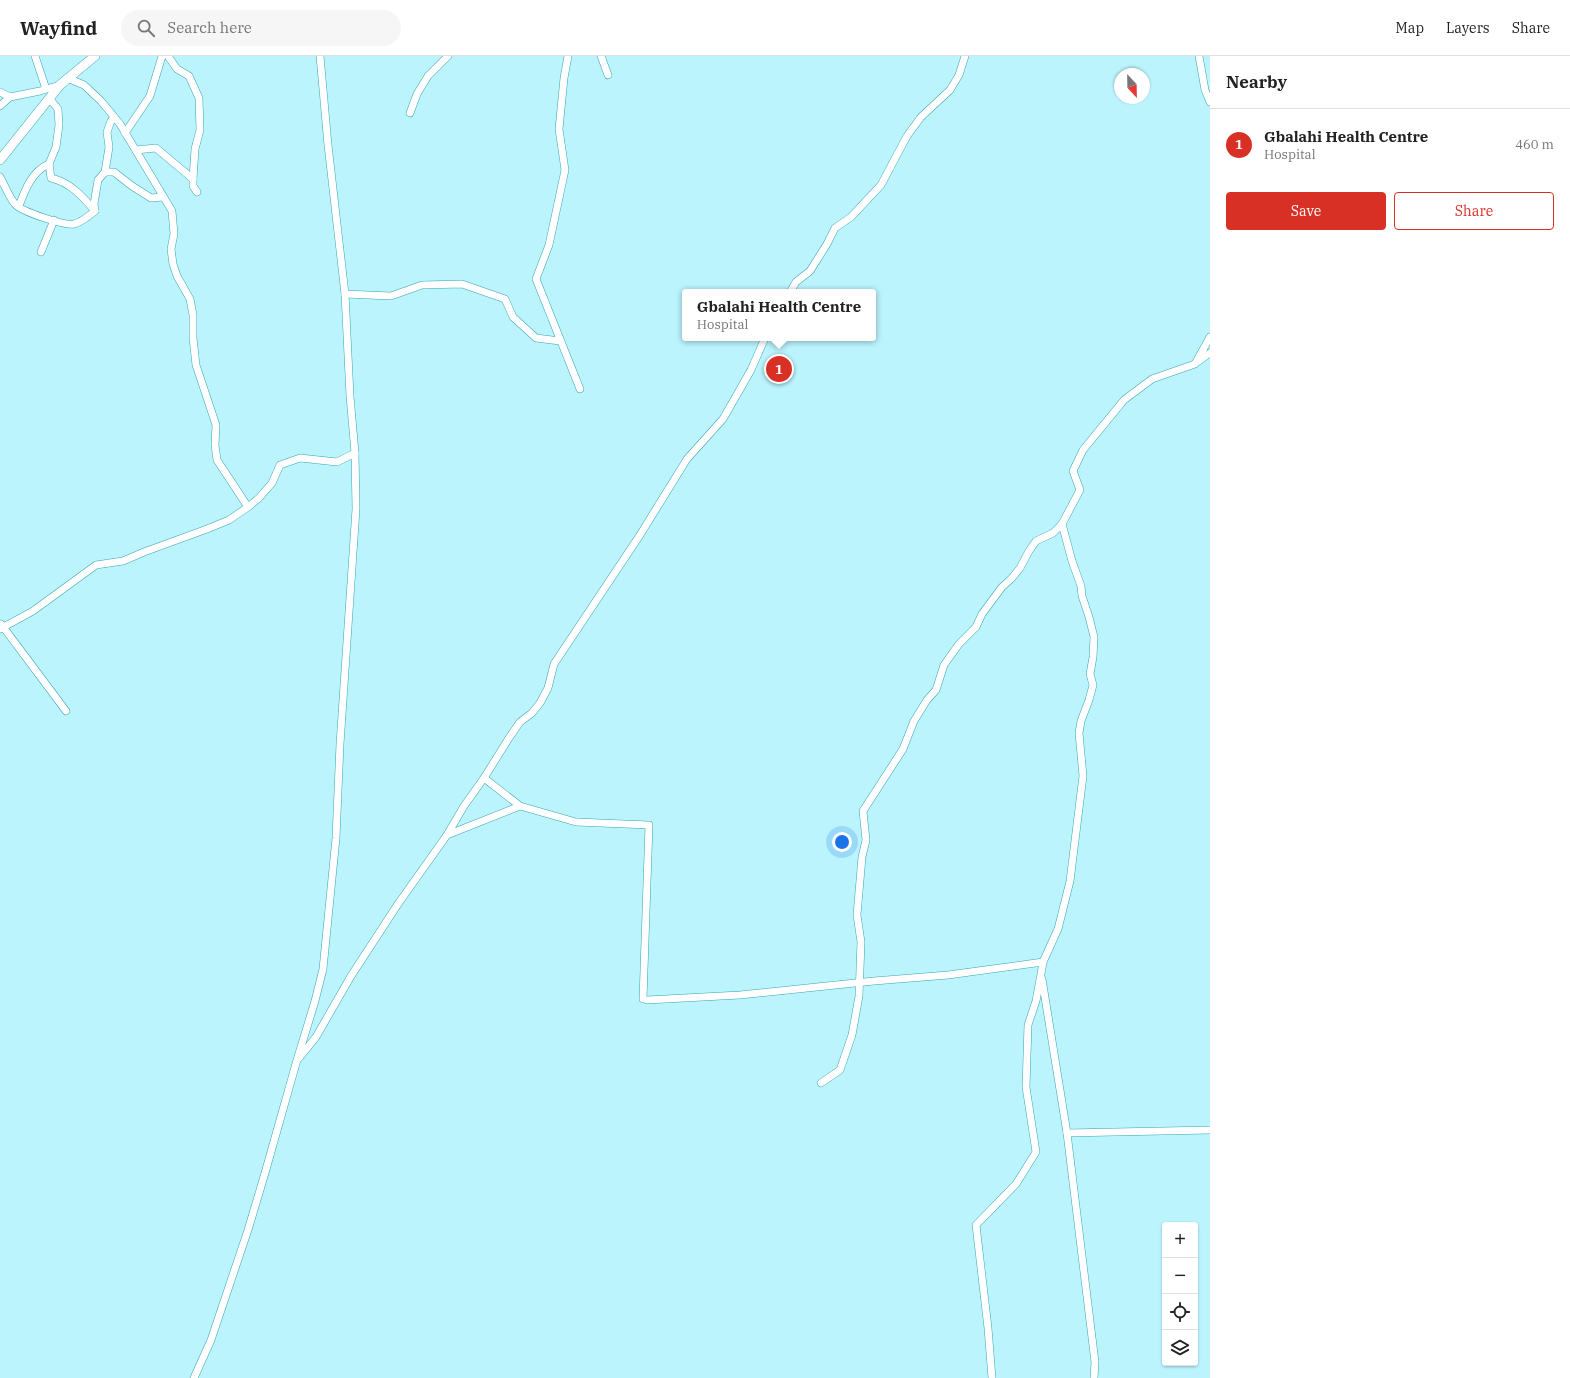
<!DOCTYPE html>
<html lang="en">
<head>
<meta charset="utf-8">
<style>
	body { margin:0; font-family:"IBM Plex Serif",serif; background:#f6f6f6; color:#222 }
	.controls { position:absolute; right:12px; bottom:12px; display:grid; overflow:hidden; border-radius:4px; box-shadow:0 1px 3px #0004 }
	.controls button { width:36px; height:36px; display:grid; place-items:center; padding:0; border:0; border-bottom:1px solid #e0e0e0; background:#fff; color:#222; font:20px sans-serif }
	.compass { position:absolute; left:1114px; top:12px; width:36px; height:36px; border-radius:50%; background:#fff; box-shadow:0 1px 3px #0004; rotate:158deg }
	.you { position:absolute; left:842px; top:786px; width:14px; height:14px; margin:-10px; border:3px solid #fff; border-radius:50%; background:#1a73e8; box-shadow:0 0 0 6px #1a73e833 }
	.badge { display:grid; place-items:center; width:26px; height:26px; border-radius:50%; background:#d93025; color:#fff; font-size:13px; font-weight:700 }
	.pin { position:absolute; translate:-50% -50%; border:2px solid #fff; box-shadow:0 1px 4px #0006 }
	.popup { position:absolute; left:682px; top:233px; width:194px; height:52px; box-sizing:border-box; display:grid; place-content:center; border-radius:4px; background:#fff; filter:drop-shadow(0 1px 3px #0005); font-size:13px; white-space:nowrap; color:#767676 }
	.popup b { font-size:15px; color:#222 }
	.popup::after { content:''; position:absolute; left:50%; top:100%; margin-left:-8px; border:8px solid transparent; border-top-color:#fff }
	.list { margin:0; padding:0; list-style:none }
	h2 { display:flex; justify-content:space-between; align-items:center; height:52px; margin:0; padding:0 16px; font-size:17px }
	h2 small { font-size:13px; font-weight:400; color:#767676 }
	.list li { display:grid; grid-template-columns:26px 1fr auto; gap:12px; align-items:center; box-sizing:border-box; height:72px; padding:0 16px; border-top:1px solid #e0e0e0 }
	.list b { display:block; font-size:15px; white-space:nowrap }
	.list p { margin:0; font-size:13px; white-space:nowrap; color:#767676 }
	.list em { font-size:13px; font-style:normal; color:#767676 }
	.actions { display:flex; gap:8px; padding:12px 16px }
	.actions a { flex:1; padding:9px 0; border:1px solid #d93025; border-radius:4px; text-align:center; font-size:14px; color:#d93025 }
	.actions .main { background:#d93025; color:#fff }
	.icon { flex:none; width:22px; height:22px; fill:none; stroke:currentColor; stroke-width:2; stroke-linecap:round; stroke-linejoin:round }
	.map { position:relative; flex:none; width:1210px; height:1322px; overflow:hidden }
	header { display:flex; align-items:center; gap:24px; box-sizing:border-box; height:56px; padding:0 20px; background:#fff; border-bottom:1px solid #e0e0e0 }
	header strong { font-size:19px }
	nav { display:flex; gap:22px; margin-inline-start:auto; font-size:14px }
	.search { width:280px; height:36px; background:#f6f6f6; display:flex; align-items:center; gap:10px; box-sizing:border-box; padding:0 14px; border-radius:22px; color:#767676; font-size:15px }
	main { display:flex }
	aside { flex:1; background:#fff }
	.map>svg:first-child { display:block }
</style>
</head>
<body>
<header>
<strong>Wayfind</strong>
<div class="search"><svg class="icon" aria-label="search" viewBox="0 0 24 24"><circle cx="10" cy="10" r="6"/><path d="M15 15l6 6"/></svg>Search here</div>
<nav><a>Map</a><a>Layers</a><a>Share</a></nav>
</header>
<main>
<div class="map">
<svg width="1210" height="1322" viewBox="0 0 1210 1322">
	<rect width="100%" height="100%" fill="#bbf4fd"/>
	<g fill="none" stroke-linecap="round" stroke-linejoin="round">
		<!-- minor casing -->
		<g stroke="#38a4b3" stroke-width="8">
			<g id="minor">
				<path d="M35,0l11,33"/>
				<path d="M168,0l9,13 12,7 10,22 1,32 -5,19 -2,30v7l4,6"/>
				<path d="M568,0l-4,22 -5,51 6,41 -16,75 -13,34 44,110"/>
				<path d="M601,0l7,19"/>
				<path d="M1199,0l6,34 5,12"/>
				<path d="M67,22l17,7 17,16 19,23 52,87 2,23 -3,15 2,15 4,12 13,23 3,16v23l3,27 20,60 -1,20 2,15 31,47"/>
				<path d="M0,36l10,5"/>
				<path d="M49,42l9,11 1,16 -3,22 -7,17 2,14c19,4 32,19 44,33"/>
				<path d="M0,50l10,-9 30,-6 20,-6"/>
				<path d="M410,57l7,-19 11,-18 20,-20"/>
				<path d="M125,77l25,-37 12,-40"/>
				<path d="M136,94l20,-2 37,31"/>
				<path d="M105,116h9l18,14 19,12 12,-1"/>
				<path d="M0,121c4,7 10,22 15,27 7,8 50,22 59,20 8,-2 15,-8 21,-13l-1,-7 4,-24 7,-8 4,-25 -2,-15 4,-11 3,-4"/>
				<path d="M19,150c6,-16 13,-35 30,-42"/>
				<path d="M41,196l13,-32"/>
				<path d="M790,236l6,-10 14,-11 17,-27 8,-16 16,-11 30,-32 26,-49 14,-19 29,-27 9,-15 6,-19"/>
				<path d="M345,238l46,2 31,-11 40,-1 43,15 8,18 23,21 24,3"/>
				<path d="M1197,306l13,-9"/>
				<path d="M1,568l65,87"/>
				<path d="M0,573l33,-18 63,-46 27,-4 21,-9 63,-23 22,-9 19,-13 11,-9 13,-15 8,-18 20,-7 37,4 18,-9"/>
				<path d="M484,722l36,28"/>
				<path d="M447,779l73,-29 56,16 73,3 -6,174"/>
				<path d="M1042,923l25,154 28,229 -1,16"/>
				<path d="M647,944l93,-5 134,-14 74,-6 95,-13"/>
				<path d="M299,1002l17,-21 35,-61 47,-72 49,-69 17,-29 20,-28 25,-40 11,-16 12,-9 8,-10 8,-15 6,-24 86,-129 47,-76 36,-40 28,-49 14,-32"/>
				<path d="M821,1027l19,-13 12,-35 7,-39 2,-54 -4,-27 5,-58 4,-17 -3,-29 40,-62 11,-28 13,-21 9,-10 8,-25 15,-21 17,-17 6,-13 20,-27 9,-8 9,-11 9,-17 7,-10 17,-8 9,-9"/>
				<path d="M1067,1077l143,-3"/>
				<path d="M194,1322l17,-38 37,-110 17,-57 32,-113 18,-59 8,-32 13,-131 4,-94 16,-235 -1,-56 -5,-57 -5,-102 -17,-149 -8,-89"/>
				<path d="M992,1322l-4,-50 -12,-103 40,-41 20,-32 -10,-65 2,-62 8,-24 5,-27 2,-12 15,-33 12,-48 13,-105 -4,-43 2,-12 8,-21 4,-15 -3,-11 3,-17 1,-20 -5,-20 -7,-21 -1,-10 -9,-25 -10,-37 18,-34 -7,-19 10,-21 41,-50 28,-21 43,-15 15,-27"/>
			</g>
		</g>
		<!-- tertiary casing -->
		<g stroke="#38a4b3" stroke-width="10">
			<path id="tertiary" d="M0,104l60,-75 35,-29"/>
		</g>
		<!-- minor -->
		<use href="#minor" stroke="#fff" stroke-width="7"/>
		<!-- tertiary -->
		<use href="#tertiary" stroke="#fff" stroke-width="9"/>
	</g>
</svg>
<div class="controls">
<button>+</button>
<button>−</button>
<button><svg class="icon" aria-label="locate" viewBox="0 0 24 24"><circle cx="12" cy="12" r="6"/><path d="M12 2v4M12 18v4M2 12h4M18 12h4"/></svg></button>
<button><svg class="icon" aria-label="layers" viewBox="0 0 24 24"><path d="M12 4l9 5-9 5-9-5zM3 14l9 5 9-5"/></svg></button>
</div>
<svg class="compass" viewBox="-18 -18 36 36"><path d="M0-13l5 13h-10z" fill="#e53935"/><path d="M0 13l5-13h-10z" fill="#767676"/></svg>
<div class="you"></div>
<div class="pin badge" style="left:779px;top:313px">1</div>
<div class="popup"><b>Gbalahi Health Centre</b>Hospital</div>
</div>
<aside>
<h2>Nearby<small></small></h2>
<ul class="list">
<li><span class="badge">1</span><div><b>Gbalahi Health Centre</b><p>Hospital</p></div><em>460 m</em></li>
</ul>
<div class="actions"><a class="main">Save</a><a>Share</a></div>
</aside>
</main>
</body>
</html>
